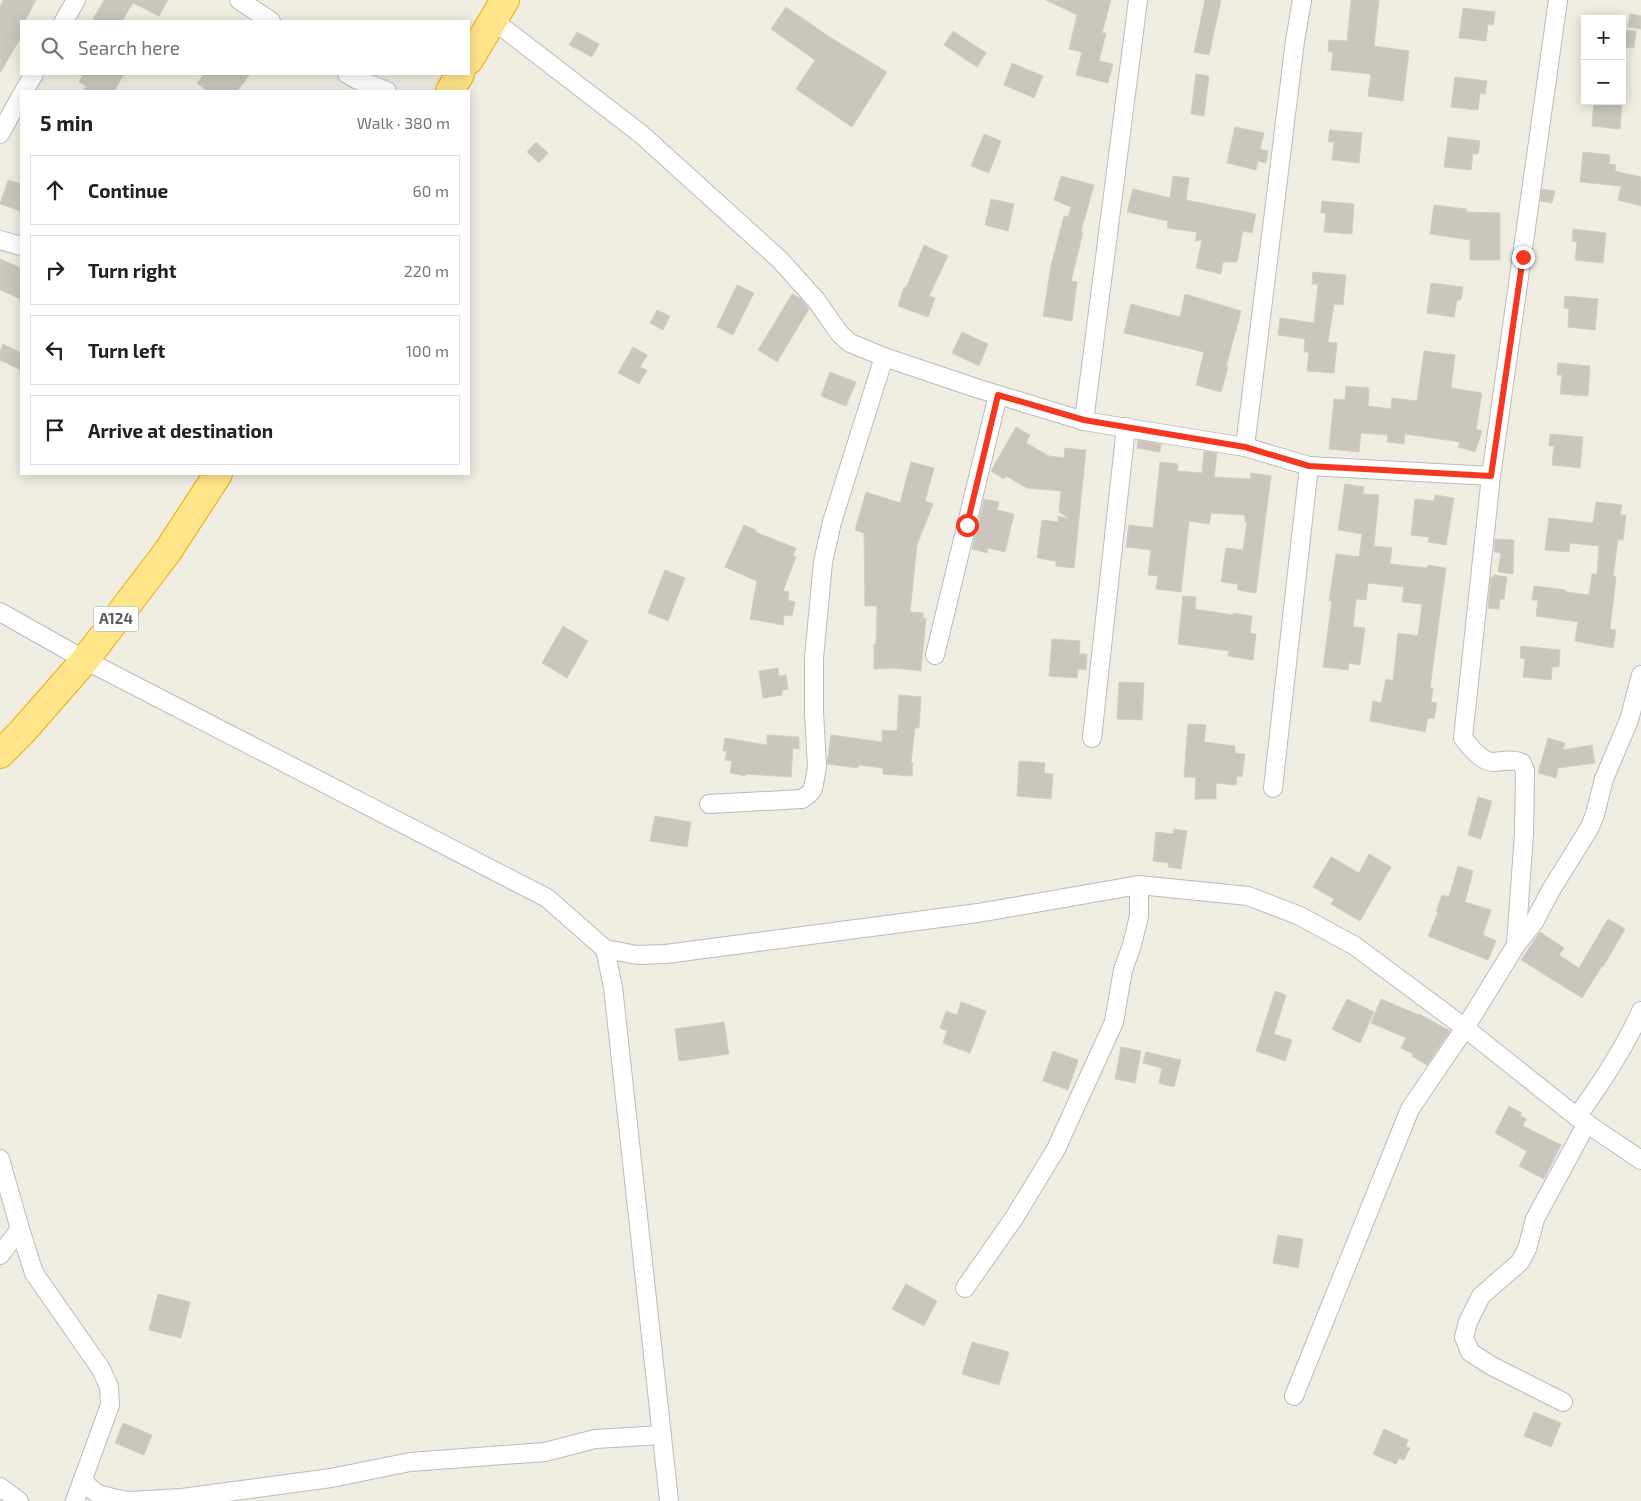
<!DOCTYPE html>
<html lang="en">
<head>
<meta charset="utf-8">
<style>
	body { margin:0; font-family:"Exo 2",sans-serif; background:#f6f6f6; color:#222 }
	.controls { position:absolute; right:15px; top:15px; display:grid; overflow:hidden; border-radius:0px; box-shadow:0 2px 12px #0003 }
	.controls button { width:45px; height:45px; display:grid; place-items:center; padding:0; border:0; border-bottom:1px solid #e0e0e0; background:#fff; color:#222; font:25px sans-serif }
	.stop { position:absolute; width:15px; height:15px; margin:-11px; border:4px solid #f53722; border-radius:50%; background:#fff }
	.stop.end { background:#f53722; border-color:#fff; box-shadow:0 1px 5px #0008 }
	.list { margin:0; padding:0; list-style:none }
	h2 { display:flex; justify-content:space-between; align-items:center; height:65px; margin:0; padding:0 20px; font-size:21px }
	h2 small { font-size:16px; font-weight:400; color:#767676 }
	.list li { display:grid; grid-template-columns:32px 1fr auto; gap:15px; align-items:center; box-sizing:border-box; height:70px; margin:0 10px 10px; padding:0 10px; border:1px solid #e0e0e0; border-radius:0px }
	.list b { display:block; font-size:19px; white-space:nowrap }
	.list em { font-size:16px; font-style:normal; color:#767676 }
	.icon { flex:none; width:28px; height:28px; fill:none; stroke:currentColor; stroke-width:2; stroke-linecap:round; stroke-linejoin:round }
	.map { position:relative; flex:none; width:1641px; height:1501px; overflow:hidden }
	.search { position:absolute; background:#fff; box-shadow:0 2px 12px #0003; left:20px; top:20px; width:450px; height:55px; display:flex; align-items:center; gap:12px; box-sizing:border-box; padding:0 18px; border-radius:0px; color:#767676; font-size:19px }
	.panel { position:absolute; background:#fff; box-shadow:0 2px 12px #0003; left:20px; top:90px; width:450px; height:385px; border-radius:0px }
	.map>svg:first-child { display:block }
</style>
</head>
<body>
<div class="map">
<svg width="1641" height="1501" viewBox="0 0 1641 1501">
	<rect width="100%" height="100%" fill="#efece2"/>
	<!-- building -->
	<g fill="#cac6bf" stroke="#d4cec0">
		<path d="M3,0h33l-11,21h-4v16l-21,36v-66z"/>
		<path d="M104,0h64l-9,16 -26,-13 -11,18h-30z"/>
		<path d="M1046,0h65l-9,33h4l-7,28 14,3 -5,19 -32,-8 6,-23 -13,-3 8,-34z"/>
		<path d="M1205,0h16l-12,55 -15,-3z"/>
		<path d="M1351,0h28l-5,46 35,5 -6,50 -35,-5 3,-22 -40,-4 2,-18 -5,-1 1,-11 18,1z"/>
		<path d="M786,7l42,29 59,36 -35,55 -56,-38 19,-29 -44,-31z"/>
		<path d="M1463,8l32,4 -2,13 -5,-1 -2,17 -27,-3z"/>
		<path d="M1630,14l11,2v13l-13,-2z"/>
		<path d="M1622,30l14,1 -2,17 -12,-1z"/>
		<path d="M953,31l33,22 -9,14 -33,-22z"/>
		<path d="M577,32l22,12 -7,13 -23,-12z"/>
		<path d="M1012,63l31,13 -9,22 -30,-13z"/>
		<path d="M83,74h41l-10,17h-30l2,-5 -7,-4z"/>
		<path d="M204,74h46l-13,17h-30l-10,-8z"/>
		<path d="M1196,74l13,2 -5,40 -13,-2z"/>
		<path d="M1455,77l32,4 -2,13 -5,-1 -2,17 -27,-3z"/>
		<path d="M1594,101h28l-2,28 -28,-3z"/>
		<path d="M1235,127l29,6 -4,16 8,2 -2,12 -8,-2 -2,9 -29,-7z"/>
		<path d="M1330,130l32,3 -3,30 -27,-3 2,-18h-6z"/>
		<path d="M984,134l17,7 -12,32 -18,-7z"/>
		<path d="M1448,137l32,4 -2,13 -5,-1 -2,17 -27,-3z"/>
		<path d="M536,142l12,11 -9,10 -12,-11z"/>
		<path d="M1583,152l27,3 -1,9 7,1 -1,6 26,6v29l-23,-6 3,-14 -41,-4z"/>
		<path d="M1061,176l33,9 -13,46 2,1 -12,49 6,1 -5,39 -29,-5 8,-50 13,-50 4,1 3,-10 -17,-7z"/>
		<path d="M1173,176l16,2 -3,22 70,14 -4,19 -9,-2 -6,31h-14l-2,12 -25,-6 6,-28 -7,1 2,-9 -30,-4 1,-7 -41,-9 6,-23 37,9z"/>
		<path d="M8,180l13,4v27l-21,-7z"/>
		<path d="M1542,189l13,2 -3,12 -12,-2z"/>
		<path d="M991,199l23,5 -6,27 -23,-6z"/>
		<path d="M1322,201l32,3 -2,30 -28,-2 2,-19h-5z"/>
		<path d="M1434,205l32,4v3l34,1v47h-30v-20l-40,-6z"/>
		<path d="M1573,229l33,4 -3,30 -28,-3 2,-18 -5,-1z"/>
		<path d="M924,245l24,11 -19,40 6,2 -7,19 -30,-11 6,-19 2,1z"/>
		<path d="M0,259l21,9v31l-21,-9z"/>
		<path d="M1313,272l33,3 -3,30 -9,-1 -6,38 9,1 -3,30 -27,-2 2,-19h-5l1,-13 -27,-4 2,-17 34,5 4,-39h-6z"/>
		<path d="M1431,283l32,4 -2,13h-4l-3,17 -27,-4z"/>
		<path d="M737,285l17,8 -21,42 -16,-8z"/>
		<path d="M792,294l9,5 8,10 -32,53 -19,-12z"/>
		<path d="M1185,294l56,17 -15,56h2l-7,25 -25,-7 8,-33 -80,-19 7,-29 49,13z"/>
		<path d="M1565,296l33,3 -3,31 -27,-3 1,-18 -5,-1z"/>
		<path d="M657,310l13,6 -7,14 -13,-7z"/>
		<path d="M962,332l26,12 -9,22 -27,-13z"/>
		<path d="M3,344l18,9v17l-21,-10v-8z"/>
		<path d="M633,347l14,8 -7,12 7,3 -8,14 -21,-11z"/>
		<path d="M1424,351l31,4 -4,33 31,5 -6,36 6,2 -7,21 -17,-5 2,-5 -55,-8 -1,10 -17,-2 1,-7 -27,-2 -2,19 -30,-3 5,-50 11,1 1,-14 23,2 -1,18 23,3 1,-11 25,3z"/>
		<path d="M1558,363l32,3 -2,30 -28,-2 2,-19h-5z"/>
		<path d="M830,372l26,10 -10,24 -25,-10z"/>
		<path d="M1016,427l14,8 -4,8 23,13 15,2 1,-10 21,2 -12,118 -18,-2v-5l-19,-3 5,-38 16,2v-6l12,3 -11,-7 2,-21 -34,-3 -21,-12 -2,3 -13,-8z"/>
		<path d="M1550,434l33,3 -3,31 -28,-3 2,-19h-5z"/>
		<path d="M1138,440l23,4 -1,8 -23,-4z"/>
		<path d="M1204,451l13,2 -3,24 36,2 1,-6 20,3 -15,117 -19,-3 1,-6 -17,-2 5,-34 17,2 4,-28h-2v-7l-34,-2 -2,11 -20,-3 -8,71 -25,-3 2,-13 -10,-1 3,-25 -25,-3 3,-22 24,3 7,-66 18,2 -1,7 25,2z"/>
		<path d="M911,462l23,6 -9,33 8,3 -16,41 -7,67 13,1v5h3l-5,53 -26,-3 -21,1v-25h2l1,-38h-12l-1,-73 -9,-3 11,-38 34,11z"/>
		<path d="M1345,484l19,3 -1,7 16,1 -5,51 18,2 -2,16 37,4 1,-3 18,3 -16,120h3l-2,14 6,1 -3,16 -6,-1 -3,14 -55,-11 3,-20 8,2 5,-24 7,2 5,-48 20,3 4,-32 -20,-2 2,-15 -36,-4 -2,17 -10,-1 -3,28 12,1 -5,37 -11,-2 -1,7 -25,-3 9,-66h-3l7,-47 23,3 3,-23 -24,-4z"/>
		<path d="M1435,495l19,3 -8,47 -18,-3 1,-5 -18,-2 4,-36 19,2z"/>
		<path d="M984,499l15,3 -2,8 17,4 -9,38 -17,-4 -1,5 -15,-4z"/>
		<path d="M1596,502l26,3 -2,10h6l-3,25 -5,-1 -5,37 3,1 -6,52 6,1 -3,18 -38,-7 3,-19 -42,-6 2,-16h-6l2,-14 32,4v2l23,3 3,-21h5l2,-28 -29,-3 -1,9 -24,-2 4,-32 44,5z"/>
		<path d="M744,525l12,5 -1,2 41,16 -3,8 3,1 -13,34 6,1 -1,8 7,2 -3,14 -8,-1 -1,10 -33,-6 7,-38 -32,-14z"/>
		<path d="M1495,539l19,1 -1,34 -15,-2 3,-19 -7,-1z"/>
		<path d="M665,570l20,8 -17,43 -20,-8z"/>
		<path d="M1494,575l13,2 -3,22h-4l-1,10 -11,-1 3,-31h2z"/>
		<path d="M1183,596l13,1 -1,12 38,6v-2l19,3 -2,17 6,1 -3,26 -25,-4 1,-5 -51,-7z"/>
		<path d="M563,626l25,15 -21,37 -25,-15z"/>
		<path d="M1052,639l28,2 -1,13h8l-1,16 -8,-1 -1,9 -28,-2z"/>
		<path d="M1521,646l39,4 -1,17h-7l-1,13 -28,-3 2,-18 -5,-1z"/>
		<path d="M778,668l1,8 7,-1 2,14 -6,1v5l-19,3 -4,-27z"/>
		<path d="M1119,682l25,1 -2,37 -25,-1z"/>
		<path d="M899,695l22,2 -2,31h-4l-4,35h2l-1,13 -29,-2v-6l-24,-3 -1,3 -31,-4 4,-29 51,7v-12l15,1z"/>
		<path d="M1188,724l18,1 -2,17 31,4v7l10,1 -3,23 -5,-1 -1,9 -20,-2v16h-21l1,-22h-12z"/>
		<path d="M767,735l32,2v12l-6,-1 -2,29 -45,-3 -1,2 -15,-3 2,-12 -7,-1 2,-9h-4l2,-13 42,7z"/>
		<path d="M1548,738l17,5 -2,7 29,-5 3,18 -37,5 -2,10 -18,-5z"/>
		<path d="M1019,761l26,2 -1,10 9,1 -2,25 -34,-3z"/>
		<path d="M1478,797l14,4 -11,38 -13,-4z"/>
		<path d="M655,816l36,6 -4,25 -37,-6z"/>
		<path d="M1174,829l13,2 -6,38 -13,-2 1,-4 -16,-2 3,-29 17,2z"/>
		<path d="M1369,854l22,13 -31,54 -29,-17 3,-5 -21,-12 18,-30 28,16z"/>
		<path d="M1458,866l15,5 -8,31 26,8 -8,25 13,6 -8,19 -60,-24 10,-24h-2l6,-17 7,2z"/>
		<path d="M1608,919l17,10 -22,38 -1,-1 -20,32 -61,-38 19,-28 24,16 -5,7 20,13z"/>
		<path d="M1275,991l11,4 -12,39 18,6 -7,21 -29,-10z"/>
		<path d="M1347,999l27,13 -14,31 -28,-14z"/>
		<path d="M1381,999l38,16v-1l31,17 -23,34 -15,-9 1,-2 -12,-6 5,-10 -35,-15z"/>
		<path d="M961,1002l25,9 -16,42 -27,-10 4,-12 -7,-3 6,-17 11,4z"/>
		<path d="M724,1022l5,32 -50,7 -4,-32z"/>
		<path d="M1121,1047l20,4 -6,32 -20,-4z"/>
		<path d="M1053,1051l25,9 -10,30 -25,-9z"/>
		<path d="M1146,1052l35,8 -7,27 -15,-4 3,-15 -19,-5z"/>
		<path d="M1509,1106l13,7 -2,2 6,4 -3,7 38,19 -17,34 -25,-13 8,-15 -32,-18z"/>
		<path d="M1278,1235l25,4 -5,29 -25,-5z"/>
		<path d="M906,1284l31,17 -13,25 -32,-17z"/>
		<path d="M158,1294l32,8 -9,36 -32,-8z"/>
		<path d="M972,1342l37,10 -10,33 -37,-11z"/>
		<path d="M1534,1412l27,11 -10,24 -27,-11z"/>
		<path d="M123,1423l29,12 -8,20 -29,-12z"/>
		<path d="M1384,1429l24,11 -2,7 4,1 -6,12 -5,-2 -3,6 -23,-10z"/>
	</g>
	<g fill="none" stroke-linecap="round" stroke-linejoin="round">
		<!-- street casing -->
		<g stroke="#b8bbc0" stroke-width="20">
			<g id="street">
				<path d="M239,0l32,21"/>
				<path d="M493,20l148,114 139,126 36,40 24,34 10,9 34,14 92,31 108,33 161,26 50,-406 7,-41"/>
				<path d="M64,21l12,-21"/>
				<path d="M347,74l9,5 31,12"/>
				<path d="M24,91l10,-17"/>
				<path d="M0,134l21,-38"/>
				<path d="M0,240l21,6"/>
				<path d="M1084,421l54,-421"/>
				<path d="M1245,447l64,19 182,10"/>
				<path d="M0,612l85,48 462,238 58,51 8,38 56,514"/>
				<path d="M935,655l63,-260"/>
				<path d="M1092,738l34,-311"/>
				<path d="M1273,788l36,-322"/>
				<path d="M709,804l93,-5 7,-5 4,-5 4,-22 -3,-55v-54l9,-96 9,-40 52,-165"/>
				<path d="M1516,945l8,-111 1,-63 -3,-8c-9,-4 -18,-2 -28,-1 -13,0 -23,-14 -31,-24l28,-262 67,-476"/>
				<path d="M605,949l32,6 29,-1 312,-41 161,-28 109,11 52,20 55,30 110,82 112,89 64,43"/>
				<path d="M1577,1117c24,-34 47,-68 64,-106"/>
				<path d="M0,1159l20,70 14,44 67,96 8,18 1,18 -35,96"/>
				<path d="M0,1255l20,-26"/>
				<path d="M965,1288l49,-70 42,-69 58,-127 9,-52 9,-25 7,-29v-31"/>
				<path d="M1294,1396l116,-287 55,-81 51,-83 18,-23 17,-32 39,-63 5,-13 9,-35 25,-59 12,-45"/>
				<path d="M1563,1402l-73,-37 -20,-13 -6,-15 4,-15 13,-26 39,-34 7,-13 8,-30 52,-96"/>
				<path d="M83,1480l7,8 8,6 15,4 16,3 53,-3 149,-20 79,-16 135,-10 50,-13 67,-4"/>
				<path d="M0,1487l19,14"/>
			</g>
		</g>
		<!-- highway casing -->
		<g stroke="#f1ab00" stroke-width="30">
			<g id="highway">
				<path d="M469,60l36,-60"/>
				<path d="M450,91l10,-17"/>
				<path d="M0,754l21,-21 64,-73 83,-109 50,-77"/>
			</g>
		</g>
		<!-- street -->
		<use href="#street" stroke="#fff" stroke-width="18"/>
		<!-- highway -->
		<use href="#highway" stroke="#ffe489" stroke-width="28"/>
	</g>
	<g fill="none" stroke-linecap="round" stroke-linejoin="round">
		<!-- route -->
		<path stroke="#f53722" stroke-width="6" d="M967,525l31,-130 86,25 161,27 64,19 182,10 32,-219"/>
	</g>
	<g text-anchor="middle" stroke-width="5" stroke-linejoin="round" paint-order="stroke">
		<!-- shield labels -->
		<rect fill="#fff" stroke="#8c8f92" stroke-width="1" x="93.5" y="606.5" width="45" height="25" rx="4"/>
		<g font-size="15" font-weight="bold" fill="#5b5f64">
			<text x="116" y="624">A124</text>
		</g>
	</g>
</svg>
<div class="controls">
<button>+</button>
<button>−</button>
</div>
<div class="stop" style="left:967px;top:525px"></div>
<div class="stop end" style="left:1523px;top:257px"></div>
<div class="search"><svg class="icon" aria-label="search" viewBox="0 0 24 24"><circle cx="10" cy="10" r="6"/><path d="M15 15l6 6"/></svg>Search here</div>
<section class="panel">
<h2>5 min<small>Walk · 380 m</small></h2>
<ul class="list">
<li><svg class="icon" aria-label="ahead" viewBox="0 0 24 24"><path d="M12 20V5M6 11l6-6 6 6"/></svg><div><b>Continue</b></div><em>60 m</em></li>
<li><svg class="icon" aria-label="right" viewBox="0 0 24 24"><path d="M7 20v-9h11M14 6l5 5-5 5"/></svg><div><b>Turn right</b></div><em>220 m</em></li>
<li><svg class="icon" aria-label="left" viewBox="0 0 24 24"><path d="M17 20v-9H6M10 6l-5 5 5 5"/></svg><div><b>Turn left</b></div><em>100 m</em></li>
<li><svg class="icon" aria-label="arrive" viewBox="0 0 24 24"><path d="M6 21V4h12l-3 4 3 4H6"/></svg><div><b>Arrive at destination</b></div></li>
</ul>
</section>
</div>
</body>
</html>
